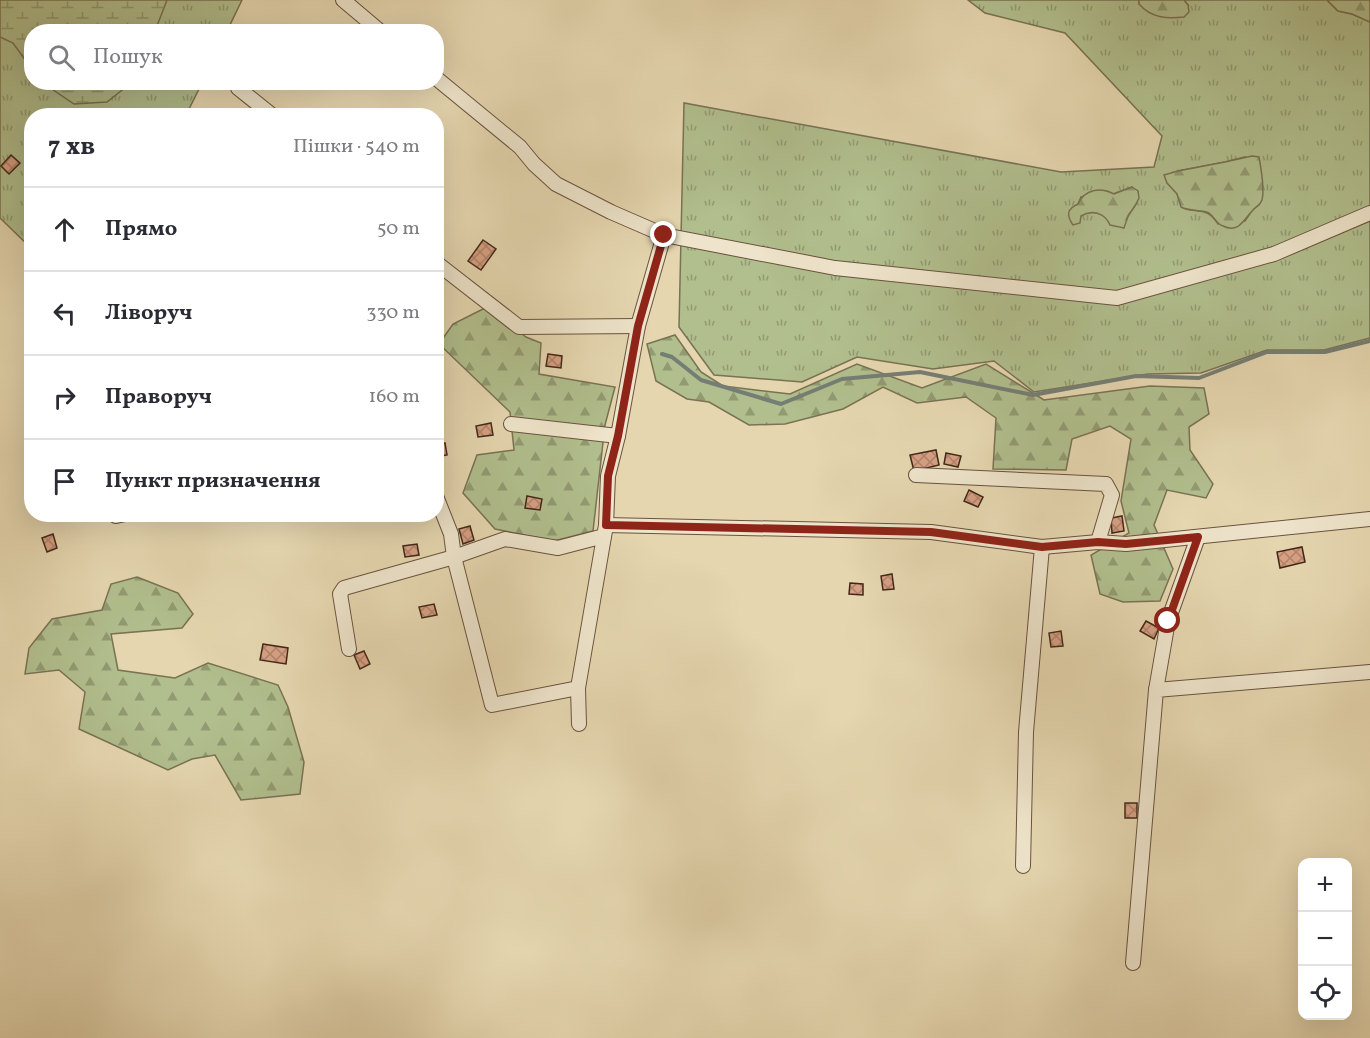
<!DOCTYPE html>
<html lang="uk">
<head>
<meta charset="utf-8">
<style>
	body { margin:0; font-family:Vollkorn,serif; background:#f7f7f7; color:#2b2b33 }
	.controls { position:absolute; right:18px; bottom:18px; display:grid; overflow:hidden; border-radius:12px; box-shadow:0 6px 24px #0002 }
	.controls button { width:54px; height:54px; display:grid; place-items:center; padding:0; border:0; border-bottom:2px solid #e1e1e2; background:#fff; color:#2b2b33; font:30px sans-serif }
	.stop { position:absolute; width:18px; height:18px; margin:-14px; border:4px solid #8f2418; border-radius:50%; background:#fff }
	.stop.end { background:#8f2418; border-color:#fff; box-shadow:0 2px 6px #0008 }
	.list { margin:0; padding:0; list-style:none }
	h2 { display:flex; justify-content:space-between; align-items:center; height:78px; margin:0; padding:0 24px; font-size:26px }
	h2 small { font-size:20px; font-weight:400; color:#7c7c81 }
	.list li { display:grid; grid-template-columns:39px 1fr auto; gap:18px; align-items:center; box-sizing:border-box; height:84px; padding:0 24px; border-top:2px solid #e1e1e2 }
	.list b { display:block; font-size:22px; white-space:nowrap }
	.list em { font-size:20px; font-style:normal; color:#7c7c81 }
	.icon { flex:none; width:33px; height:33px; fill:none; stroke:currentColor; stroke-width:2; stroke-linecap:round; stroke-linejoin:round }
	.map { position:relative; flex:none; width:1370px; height:1038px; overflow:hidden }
	.search { position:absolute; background:#fff; box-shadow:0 6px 24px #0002; left:24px; top:24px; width:420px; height:66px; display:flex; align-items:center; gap:15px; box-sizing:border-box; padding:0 21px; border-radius:24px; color:#7c7c81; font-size:22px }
	.panel { position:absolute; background:#fff; box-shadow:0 6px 24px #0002; left:24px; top:108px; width:420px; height:414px; border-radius:24px }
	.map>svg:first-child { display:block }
</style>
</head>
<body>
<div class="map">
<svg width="1370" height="1038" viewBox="0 0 1370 1038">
	<defs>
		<pattern id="grass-tufts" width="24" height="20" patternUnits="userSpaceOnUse" patternTransform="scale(1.5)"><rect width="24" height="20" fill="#b1be8d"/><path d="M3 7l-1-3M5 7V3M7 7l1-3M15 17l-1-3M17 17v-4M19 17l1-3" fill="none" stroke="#929a72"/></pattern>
		<pattern id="forest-firs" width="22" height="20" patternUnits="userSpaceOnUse" patternTransform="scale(1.5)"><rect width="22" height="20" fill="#b1be8d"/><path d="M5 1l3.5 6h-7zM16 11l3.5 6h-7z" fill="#929a72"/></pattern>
		<pattern id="wetland-marsh" width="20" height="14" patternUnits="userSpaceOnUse" patternTransform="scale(1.5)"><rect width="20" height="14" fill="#b1be8d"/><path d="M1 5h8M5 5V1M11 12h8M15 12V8" fill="none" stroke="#929a72"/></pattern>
		<pattern id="building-cross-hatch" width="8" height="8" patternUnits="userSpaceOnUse" patternTransform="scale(1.5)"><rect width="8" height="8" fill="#d7a083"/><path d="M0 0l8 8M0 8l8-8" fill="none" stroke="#b0826a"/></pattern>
	</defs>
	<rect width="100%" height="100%" fill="#e5d6af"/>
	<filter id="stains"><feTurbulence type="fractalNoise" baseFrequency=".00333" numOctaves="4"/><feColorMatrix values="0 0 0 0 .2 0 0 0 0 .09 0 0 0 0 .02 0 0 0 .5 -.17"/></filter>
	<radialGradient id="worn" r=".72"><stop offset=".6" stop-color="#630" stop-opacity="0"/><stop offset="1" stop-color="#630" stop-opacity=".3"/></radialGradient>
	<!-- grass -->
	<g fill="url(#grass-tufts)" stroke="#797253" stroke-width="1.5" fill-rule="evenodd">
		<path d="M0,0h242l-15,31 -195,1v50l170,1 -16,32 -154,1 -1,132 -31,-30z"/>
		<path d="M968,0h171v4l49,1 -4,-5h143l11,11 14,3 18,8v316l-46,12h-57l-66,23 -53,1 -114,18 -40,-31 -61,8 -76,-12 -55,25 -88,-7 -35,-48 5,-224 377,69 93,-5 8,-31 -97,-103 -80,-20zM1245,157l14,48 -6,4 -8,12 -27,3c-3,-4 -6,-9 -11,-11 -8,-4 -17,-1 -25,-6l-5,-13 1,-23 47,-9zM1132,187l4,17 -8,12 -5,12c-12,-8 -27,-22 -42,-12l-3,-12 3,-7 26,-6 6,3z"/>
	</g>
	<!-- forest -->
	<g fill="url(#forest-firs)" stroke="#797253" stroke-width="1.5">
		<path d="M1139,0h45l4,5 1,7 -5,5c-17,2 -33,1 -45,-13z"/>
		<path d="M1327,0h43v22l-18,-8 -14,-3z"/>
		<path d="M1252,156l7,1c2,12 6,31 3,43 -2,6 -6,6 -9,10 -9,9 -14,24 -30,16 -7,-2 -8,-9 -14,-13 -7,-4 -19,-1 -28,-6l-4,-13 -10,-11 -3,-8 14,-4 47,-9z"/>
		<path d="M1132,187l6,4 1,7 -3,6 -8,12 -4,12 -14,-3c-5,-12 -18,-16 -29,-9l-1,7 -7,2c-7,-10 -6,-16 5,-21 7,-15 22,-17 36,-10z"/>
		<path d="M487,307l39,30 15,6 -2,31 76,13 -10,38 -12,106 -39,10 -59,-12 -32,-36 14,-38 37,-5 -4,-38 -71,-68 14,-20z"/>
		<path d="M675,335l26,37 22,14 67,8 67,-30 65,24 64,-24 58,36 106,-14 54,2 5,26 -20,13 1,23 23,34 -7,14 -39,-8 -13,35 19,44 -13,32 -37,1 -23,-8 -9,-39 38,-22 -8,-32 10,-62 -21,-13 -38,13 -6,31 -73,-1 3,-51 -30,-21 -49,6 -34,-16 -40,22 -58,15 -36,1 -40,-23 -22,-3 -31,-18 -9,-37z"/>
		<path d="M137,577l41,16 15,21 -11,14 -71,6 7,36 57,8 33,-15 70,22 10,22 16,55 -4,32 -59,6 -26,-45 -23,4 -24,11 -89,-41 6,-37 -26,-22 -34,4 4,-26 23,-29 50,-9 9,-26z"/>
	</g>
	<!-- wetland -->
	<g fill="url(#wetland-marsh)" stroke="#797253" stroke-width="1.5">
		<path d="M0,0h167l-12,31 -123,1 -1,36 -18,-25 -13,-6z"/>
		<path d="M43,83l88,-1v1l-24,19 -33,2z"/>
	</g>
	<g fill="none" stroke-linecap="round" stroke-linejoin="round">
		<!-- stream -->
		<path stroke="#757e74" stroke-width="4" d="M662,354l10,3 29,23 80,24 61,-25 78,-7 113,23 103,-19 63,2 68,-26h58l45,-11"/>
	</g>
	<!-- building -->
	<g fill="url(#building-cross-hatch)" stroke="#412719" stroke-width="1.5">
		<path d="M11,155l9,8 -11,11 -8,-8z"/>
		<path d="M483,240l13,9 -15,21 -13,-9z"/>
		<path d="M548,354l14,2 -1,12 -15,-2z"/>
		<path d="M491,423l2,12 -15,2 -2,-11z"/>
		<path d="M445,443l2,12 -11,2v-12z"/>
		<path d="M936,450l3,15 -25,6 -4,-16z"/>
		<path d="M946,453l15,3 -3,11 -14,-3z"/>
		<path d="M969,490l14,7 -5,10 -14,-6z"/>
		<path d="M527,496l15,3 -2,11 -15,-2z"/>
		<path d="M1122,516l2,15 -12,2 -1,-15z"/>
		<path d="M470,526l4,14 -11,4 -4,-15z"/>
		<path d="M53,534l4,14 -10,4 -5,-14z"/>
		<path d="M417,544l2,11 -14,2 -2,-11z"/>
		<path d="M1302,547l3,15 -25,6 -3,-16z"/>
		<path d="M892,574l2,15 -11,1 -2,-14z"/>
		<path d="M850,583l13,1v11l-14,-1z"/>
		<path d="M434,604l3,11 -15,3 -3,-11z"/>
		<path d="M1146,621l13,7 -5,11 -14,-8z"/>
		<path d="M1061,631l2,15 -12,1 -2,-14z"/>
		<path d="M263,644l25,4 -2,16 -26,-4z"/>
		<path d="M364,651l6,13 -10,5 -6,-14z"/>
		<rect x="1125" y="803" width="12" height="15"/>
	</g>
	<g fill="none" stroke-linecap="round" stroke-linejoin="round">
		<!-- street casing -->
		<g stroke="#6a533e" stroke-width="16">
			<g id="street">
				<path d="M343,0l38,32"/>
				<path d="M436,78l84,69 14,17 22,20 55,28 53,23 -26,91 -20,110 -10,40 -2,49 -28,163 1,36"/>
				<path d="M236,82l2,6 35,28"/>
				<path d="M664,235l171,33 282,30 157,-44 96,-41"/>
				<path d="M436,261l2,3 81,63 119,-1"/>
				<path d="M511,424l107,12"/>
				<path d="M916,475l190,9 6,11 -14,47"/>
				<path d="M436,496l15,38 3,23 38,148 86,-17"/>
				<path d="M113,514l3,2 9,-2"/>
				<path d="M606,525l325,7 111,15 56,-5 28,2 244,-25"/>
				<path d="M349,649l-9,-55 4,-6 110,-31 51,-18 53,9 46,-12"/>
				<path d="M1156,690l12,-69 30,-84"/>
				<path d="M1023,866l3,-134 16,-185"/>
				<path d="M1133,963l23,-273 214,-18"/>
			</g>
		</g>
		<!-- street -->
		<use href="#street" stroke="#eee4cb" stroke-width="14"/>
	</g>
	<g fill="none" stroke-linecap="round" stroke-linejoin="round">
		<!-- route -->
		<path stroke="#8f2418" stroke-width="8" d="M664,235l-26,91 -20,110 -10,40 -2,49 325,7 111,15 56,-5 28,2 72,-7 -30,84"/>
	</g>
	<rect width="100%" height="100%" filter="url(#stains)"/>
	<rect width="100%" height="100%" fill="url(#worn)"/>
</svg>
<div class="controls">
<button>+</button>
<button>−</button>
<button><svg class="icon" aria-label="locate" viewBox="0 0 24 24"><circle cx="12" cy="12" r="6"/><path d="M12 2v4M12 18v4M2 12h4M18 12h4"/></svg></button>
</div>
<div class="stop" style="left:1168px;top:621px"></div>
<div class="stop end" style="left:664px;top:235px"></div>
<div class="search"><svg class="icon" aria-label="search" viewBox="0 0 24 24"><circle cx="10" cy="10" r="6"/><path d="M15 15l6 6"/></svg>Пошук</div>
<section class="panel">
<h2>7 хв<small>Пішки · 540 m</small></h2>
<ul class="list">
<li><svg class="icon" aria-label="ahead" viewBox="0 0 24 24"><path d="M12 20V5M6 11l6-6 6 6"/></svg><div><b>Прямо</b></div><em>50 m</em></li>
<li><svg class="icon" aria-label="left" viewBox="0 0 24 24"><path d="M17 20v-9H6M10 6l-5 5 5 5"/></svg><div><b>Ліворуч</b></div><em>330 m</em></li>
<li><svg class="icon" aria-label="right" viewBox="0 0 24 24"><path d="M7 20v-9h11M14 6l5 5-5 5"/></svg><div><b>Праворуч</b></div><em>160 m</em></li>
<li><svg class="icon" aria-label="arrive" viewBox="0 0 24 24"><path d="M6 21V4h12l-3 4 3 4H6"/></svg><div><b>Пункт призначення</b></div></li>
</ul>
</section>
</div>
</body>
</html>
